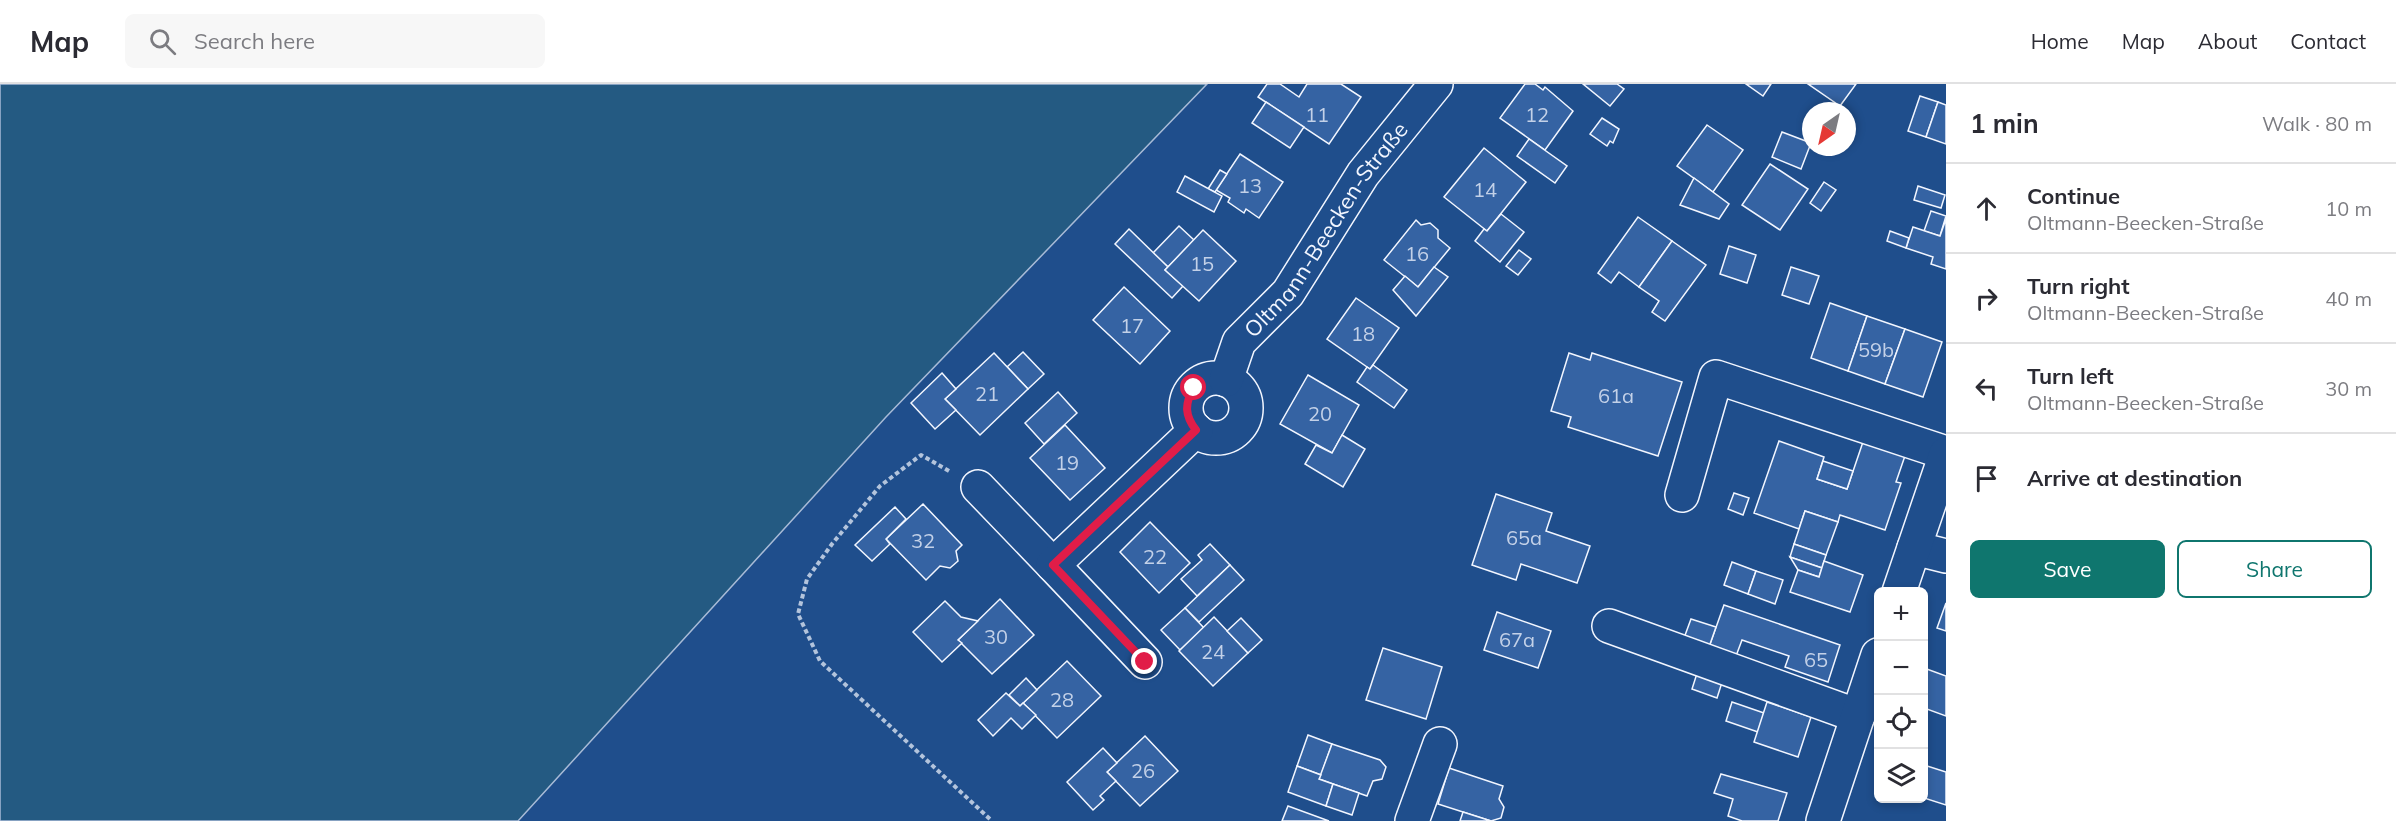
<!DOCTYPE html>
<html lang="en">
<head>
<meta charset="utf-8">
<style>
	body { margin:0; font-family:Mulish,sans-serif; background:#f7f7f7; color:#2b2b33 }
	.controls { position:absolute; right:18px; bottom:18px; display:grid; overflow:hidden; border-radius:9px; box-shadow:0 3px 9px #0003 }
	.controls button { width:54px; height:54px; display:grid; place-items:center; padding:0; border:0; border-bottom:2px solid #e1e1e2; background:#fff; color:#2b2b33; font:30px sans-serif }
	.compass { position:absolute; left:1802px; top:18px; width:54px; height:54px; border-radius:50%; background:#fff; box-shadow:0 3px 9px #0003; rotate:214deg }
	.stop { position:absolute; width:18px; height:18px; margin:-14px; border:4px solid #e11d48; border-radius:50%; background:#fff }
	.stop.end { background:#e11d48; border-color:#fff; box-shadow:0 2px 6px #0008 }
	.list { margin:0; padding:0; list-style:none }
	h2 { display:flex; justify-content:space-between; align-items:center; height:78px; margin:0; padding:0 24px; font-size:26px }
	h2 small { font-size:20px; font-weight:400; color:#7c7c81 }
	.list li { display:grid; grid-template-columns:39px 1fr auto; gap:18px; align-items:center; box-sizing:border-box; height:90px; padding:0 24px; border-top:2px solid #e1e1e2 }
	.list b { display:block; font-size:22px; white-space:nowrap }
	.list p { margin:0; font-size:20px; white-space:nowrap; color:#7c7c81 }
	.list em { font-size:20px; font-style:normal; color:#7c7c81 }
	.actions { display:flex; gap:12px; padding:18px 24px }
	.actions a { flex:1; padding:14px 0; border:2px solid #0f766e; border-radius:9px; text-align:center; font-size:21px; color:#0f766e }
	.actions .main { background:#0f766e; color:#fff }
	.icon { flex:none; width:33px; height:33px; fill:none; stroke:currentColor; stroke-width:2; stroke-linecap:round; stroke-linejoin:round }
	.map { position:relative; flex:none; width:1946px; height:737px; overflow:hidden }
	header { display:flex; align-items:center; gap:36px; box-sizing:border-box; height:84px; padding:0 30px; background:#fff; border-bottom:2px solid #e1e1e2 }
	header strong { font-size:28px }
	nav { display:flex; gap:33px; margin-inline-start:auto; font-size:21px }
	.search { width:420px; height:54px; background:#f7f7f7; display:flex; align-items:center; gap:15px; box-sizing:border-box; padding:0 21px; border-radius:9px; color:#7c7c81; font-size:22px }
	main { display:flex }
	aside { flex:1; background:#fff }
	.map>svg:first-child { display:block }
</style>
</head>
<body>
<header>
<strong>Map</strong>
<div class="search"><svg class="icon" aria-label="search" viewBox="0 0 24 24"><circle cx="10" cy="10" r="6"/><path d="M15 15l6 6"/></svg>Search here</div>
<nav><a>Home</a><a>Map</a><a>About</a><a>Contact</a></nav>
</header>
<main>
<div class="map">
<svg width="1946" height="737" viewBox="0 0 1946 737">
	<rect width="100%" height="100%" fill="#1f4e8c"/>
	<!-- green -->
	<path fill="#245a82" stroke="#a8bbd7" stroke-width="1.5" d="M0,0h1207l-321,333 -368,404h-518z"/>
	<!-- building -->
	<g fill="#3563a3" stroke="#f2f6ff" stroke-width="1.5">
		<path d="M1267,0h13l19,13 8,-13h34l20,13 -32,47 -71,-47z"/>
		<path d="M1525,0h10l8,6 2,-3 28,24 -28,39 -45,-32z"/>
		<path d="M1583,0h34l7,5 -14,17z"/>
		<path d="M1746,0h25l-8,12z"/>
		<path d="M1808,0h48l-16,22z"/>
		<path d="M1920,12l18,6 -12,35 -18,-6z"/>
		<path d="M1266,18l38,25 -14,21 -38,-25z"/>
		<path d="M1938,18l8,3v39l-20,-7z"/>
		<path d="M1602,34l17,11 -6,14 -3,-2 -3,5 -17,-12z"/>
		<path d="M1707,41l36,25 -30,42 -36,-26z"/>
		<path d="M1782,48l29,11 -10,26 -29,-12z"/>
		<path d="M1529,55l38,27 -12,17 -38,-27z"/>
		<path d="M1484,64l42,34 -39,49 -43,-34z"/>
		<path d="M1240,70l43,28 -24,36 -13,-9 -2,4 -16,-11 2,-4 -14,-8z"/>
		<path d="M1770,80l38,25 -28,41 -38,-25z"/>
		<path d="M1220,86l7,4 -12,18 -7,-3z"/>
		<path d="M1185,92l37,20 -8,16 -37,-20z"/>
		<path d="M1694,94l35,26 -10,15 -39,-14z"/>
		<path d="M1824,98l12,8 -15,21 -11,-8z"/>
		<path d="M1918,102l27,9 -4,13 -27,-8z"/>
		<path d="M1931,127l15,5 -6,20 -16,-5z"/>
		<path d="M1501,130l23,18 -24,30 -25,-21 9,-12 3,2z"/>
		<path d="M1638,133l34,24 -33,46 -20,-15 -8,11 -13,-10z"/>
		<path d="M1946,135v50l-15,-5 2,-7 -27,-9 7,-21 27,9z"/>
		<path d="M1416,136l5,5 9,-2 8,7v8l12,10 -32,39 -34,-27z"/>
		<path d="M1179,142l15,14 -26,27 -15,-14z"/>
		<path d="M1129,145l39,38 -3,3 18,16 -11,12 -57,-54z"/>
		<path d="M1203,146l33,31 -37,40 -34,-31z"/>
		<path d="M1890,147l19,7 -3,10 -19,-7z"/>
		<path d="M1672,157l34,24 -41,56 -13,-9 7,-11 -20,-14z"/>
		<path d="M1729,162l27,9 -9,28 -27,-9z"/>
		<path d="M1519,166l12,9 -13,16 -12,-9z"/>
		<path d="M1434,183l14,10 -32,39 -23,-26 12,-14 13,11z"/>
		<path d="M1791,183l28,9 -10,28 -27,-9z"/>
		<path d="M1124,203l46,44 -30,33 -47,-44z"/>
		<path d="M1356,214l43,30 -29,41 -43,-30z"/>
		<path d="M1830,219l37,13 -19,55 -37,-13z"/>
		<path d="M1867,232l38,13 -20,55 -37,-13z"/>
		<path d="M1905,245l37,13 -19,55 -38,-13z"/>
		<path d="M1023,268l21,22 -16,15 -21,-22z"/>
		<path d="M994,269l34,36 -48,46 -35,-36z"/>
		<path d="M1569,269l21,7 2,-7 90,29 -24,74 -90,-29 3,-10 -20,-6z"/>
		<path d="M1373,281l34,25 -13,18 -37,-26 10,-15 3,2z"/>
		<path d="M942,289l14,16 -11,10 11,11 -21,19 -24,-26z"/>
		<path d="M1308,291l51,30 -27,48 -52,-29z"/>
		<path d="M1058,308l19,21 -33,31 -19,-21z"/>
		<path d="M1065,341l40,43 -35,32 -40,-42z"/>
		<path d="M1342,351l23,14 -22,38 -38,-23 11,-19 16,8z"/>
		<path d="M1865,352l42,14 -11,32 5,1 -16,47 -45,-15 -2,7 -33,-11 -6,18 -45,-16 25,-72 45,16 -7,22 30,10z"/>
		<path d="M1823,377l30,10 -6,18 -30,-10z"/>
		<path d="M1734,409l15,5 -6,17 -15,-6z"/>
		<path d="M1496,410l56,19 -6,18 44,15 -13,37 -56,-19 -5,16 -44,-15z"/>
		<path d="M923,420l39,41 -6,6 2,10 -8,7 -10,-2 -14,14 -40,-41z"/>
		<path d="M895,423l11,12 -20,20 4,5 -18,17 -17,-16z"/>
		<path d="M1805,427l33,11 -12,33 -32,-11z"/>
		<path d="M1150,438l40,41 -31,30 -39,-41z"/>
		<path d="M1210,460l20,21 -33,31 -16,-17 21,-19 -4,-5z"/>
		<path d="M1794,460l32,11 -4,13 -32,-11z"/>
		<path d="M1790,473l32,11 -3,9 -21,-7z"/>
		<path d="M1824,477l39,14 -13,37 -60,-20 8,-22 21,7z"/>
		<path d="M1732,478l24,9 -8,23 -24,-9z"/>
		<path d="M1230,481l14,15 -45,42 -14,-14z"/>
		<path d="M1756,487l27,9 -8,24 -27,-10z"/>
		<path d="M1000,515l34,36 -42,39 -34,-34z"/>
		<path d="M945,517l16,16 17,4 -20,19 4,3 -20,19 -29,-30z"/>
		<path d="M1946,519v28l-9,-3z"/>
		<path d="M1724,521l116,40 -12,37 -43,-15 4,-11 -47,-16 -6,16 -27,-9z"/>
		<path d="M1185,524l19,20 -24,22 -19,-20z"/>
		<path d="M1497,528l54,19 -13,37 -54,-18z"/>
		<path d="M1214,533l34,36 -35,33 -34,-35z"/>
		<path d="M1241,534l21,22 -14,13 -21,-22z"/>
		<path d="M1691,535l25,8 -7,20 -25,-9z"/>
		<path d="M1383,564l59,19 -16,52 -60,-19z"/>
		<path d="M1067,577l34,35 -44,42 -34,-35z"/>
		<path d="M1700,580l25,9 -8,25 -25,-9z"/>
		<path d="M1924,584l22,8v40l-22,-8z"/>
		<path d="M1026,594l11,12 -17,16 -11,-11z"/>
		<path d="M1006,609l14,13 3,-3 13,12 -14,14 -11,-11 -18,18 -15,-16z"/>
		<path d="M1732,618l32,11 -6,19 -32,-11z"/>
		<path d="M1767,618l44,15 -13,40 -44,-15z"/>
		<path d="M1308,651l24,9 -11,31 -24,-9z"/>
		<path d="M1145,652l33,35 -38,35 -33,-34z"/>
		<path d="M1332,660l48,16 6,7 -4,12 -9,2 -6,15 -48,-17z"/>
		<path d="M1103,664l14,15 -10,9 9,9 -16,15 4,4 -11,10 -26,-28z"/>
		<path d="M1924,681l22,7v33l-22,-7z"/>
		<path d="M1297,682l24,9 -2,4 14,5 -7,22 -38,-14z"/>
		<path d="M1449,684l54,18 -4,13 5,8 -3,11 -10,3 -53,-17z"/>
		<path d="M1721,690l66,19 -9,28h-36l-14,-5 5,-17 -19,-6z"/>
		<path d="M1333,700l26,9 -7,22 -26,-9z"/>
		<path d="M1288,722l41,15h-47z"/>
		<path d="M1463,728l28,9h-31z"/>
	</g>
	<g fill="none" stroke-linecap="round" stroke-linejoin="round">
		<!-- minor casing -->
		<g stroke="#f2f6ff" stroke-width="36">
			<g id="minor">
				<circle cx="1216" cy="324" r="30"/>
				<path id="s1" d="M1226,296l13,-38 49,-49 75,-119 73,-90"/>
				<path d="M978,403l75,78"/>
				<path d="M1682,411l34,-118 230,76"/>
				<path d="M1914,464l32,8"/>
				<path d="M1899,508l47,-138"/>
				<path d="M1609,542l249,90"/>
				<path d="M1145,578l-92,-97 143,-135"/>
				<path d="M1412,737l28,-77"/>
				<path d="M1823,737l55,-166"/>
			</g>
		</g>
		<!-- path -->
		<path stroke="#b3c4dc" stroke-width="4" stroke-dasharray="4.5 3" stroke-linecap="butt" d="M949,387l-28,-16 -41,31 -48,58 -25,35 -9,35 22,47 172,160"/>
		<!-- minor -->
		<use href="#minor" stroke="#1f4e8c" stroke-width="33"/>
	</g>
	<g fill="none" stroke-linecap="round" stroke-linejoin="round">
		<!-- route -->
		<path stroke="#e11d48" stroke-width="8" d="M1145,578l-92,-97 143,-135c-11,-14 -12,-26 -2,-42"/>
	</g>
	<g text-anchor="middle" stroke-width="4.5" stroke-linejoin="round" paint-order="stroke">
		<!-- number labels -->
		<g font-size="20" fill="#c3d1e8">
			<text x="1317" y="38">11</text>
			<text x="1537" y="38">12</text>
			<text x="1250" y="109">13</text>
			<text x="1485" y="113">14</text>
			<text x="1417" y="177">16</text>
			<text x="1202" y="187">15</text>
			<text x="1132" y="249">17</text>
			<text x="1363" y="257">18</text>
			<text x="1876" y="273">59b</text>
			<text x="987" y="317">21</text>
			<text x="1616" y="319">61a</text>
			<text x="1320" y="337">20</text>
			<text x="1067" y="386">19</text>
			<text x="1524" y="461">65a</text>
			<text x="923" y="464">32</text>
			<text x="1155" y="480">22</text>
			<text x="996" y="560">30</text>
			<text x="1517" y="563">67a</text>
			<text x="1213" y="575">24</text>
			<text x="1816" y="583">65</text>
			<text x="1062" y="623">28</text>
			<text x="1143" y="694">26</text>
		</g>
		<!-- street labels -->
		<g font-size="22" fill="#f2f6ff" stroke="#1f4e8c">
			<text dy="8" stroke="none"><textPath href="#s1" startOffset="183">Oltmann-Beecken-Straße</textPath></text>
		</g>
	</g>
</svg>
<div class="controls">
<button>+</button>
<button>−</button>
<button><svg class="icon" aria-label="locate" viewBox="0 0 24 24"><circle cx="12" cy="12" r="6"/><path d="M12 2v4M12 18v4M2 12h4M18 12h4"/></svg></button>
<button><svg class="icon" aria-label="layers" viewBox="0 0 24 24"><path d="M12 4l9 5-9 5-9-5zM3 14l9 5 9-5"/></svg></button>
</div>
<svg class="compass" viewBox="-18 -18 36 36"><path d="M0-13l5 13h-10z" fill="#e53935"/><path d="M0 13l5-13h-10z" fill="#7c7c81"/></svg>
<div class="stop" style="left:1194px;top:304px"></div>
<div class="stop end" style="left:1145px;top:578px"></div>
</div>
<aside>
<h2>1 min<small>Walk · 80 m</small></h2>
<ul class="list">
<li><svg class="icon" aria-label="ahead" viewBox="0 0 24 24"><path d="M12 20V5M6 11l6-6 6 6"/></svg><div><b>Continue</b><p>Oltmann-Beecken-Straße</p></div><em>10 m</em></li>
<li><svg class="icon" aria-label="right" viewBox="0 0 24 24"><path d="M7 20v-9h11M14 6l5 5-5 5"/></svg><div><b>Turn right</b><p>Oltmann-Beecken-Straße</p></div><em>40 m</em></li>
<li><svg class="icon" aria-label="left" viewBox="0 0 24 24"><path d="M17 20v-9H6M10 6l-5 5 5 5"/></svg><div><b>Turn left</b><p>Oltmann-Beecken-Straße</p></div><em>30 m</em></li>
<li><svg class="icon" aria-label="arrive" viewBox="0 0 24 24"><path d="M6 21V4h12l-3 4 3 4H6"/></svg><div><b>Arrive at destination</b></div></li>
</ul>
<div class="actions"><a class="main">Save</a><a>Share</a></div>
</aside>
</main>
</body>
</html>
